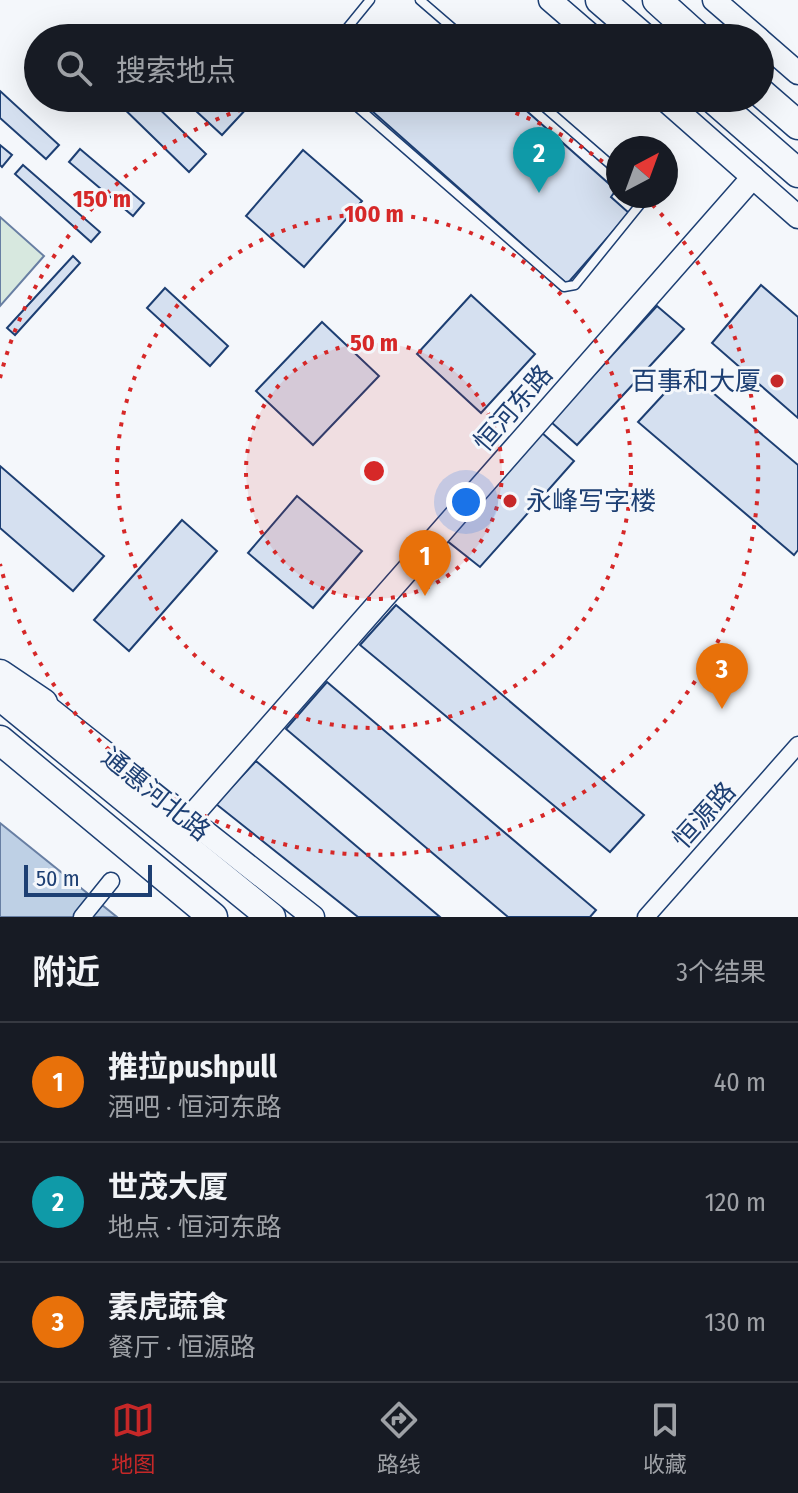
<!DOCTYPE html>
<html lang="zh">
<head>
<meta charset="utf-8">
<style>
	body { margin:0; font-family:"Fira Sans Condensed","Noto Sans SC",sans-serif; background:#242831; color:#f1f3f6 }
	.compass { position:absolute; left:606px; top:136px; width:72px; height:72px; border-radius:50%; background:#171b24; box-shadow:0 8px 32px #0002; rotate:41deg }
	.scale { position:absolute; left:24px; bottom:20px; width:128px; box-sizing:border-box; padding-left:8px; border:4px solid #1d3f73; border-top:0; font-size:22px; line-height:28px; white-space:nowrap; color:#1d3f73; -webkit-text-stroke:6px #f4f7fb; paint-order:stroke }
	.you { position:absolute; left:466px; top:502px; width:28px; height:28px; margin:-20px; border:6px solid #fff; border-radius:50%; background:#1a73e8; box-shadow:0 0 0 12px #1a73e833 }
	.badge { display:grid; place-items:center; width:52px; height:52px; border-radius:50%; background:#c62828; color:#fff; font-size:26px; font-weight:700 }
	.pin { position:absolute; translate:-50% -66px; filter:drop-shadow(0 2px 4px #0008) }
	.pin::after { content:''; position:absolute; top:42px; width:28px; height:24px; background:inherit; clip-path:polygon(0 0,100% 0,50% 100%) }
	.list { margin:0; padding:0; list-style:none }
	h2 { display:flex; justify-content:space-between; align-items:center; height:104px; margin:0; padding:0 32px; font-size:34px }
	h2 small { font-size:26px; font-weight:400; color:#9ea1a6 }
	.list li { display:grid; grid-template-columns:52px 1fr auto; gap:24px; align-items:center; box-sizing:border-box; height:120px; padding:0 32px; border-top:2px solid #363941 }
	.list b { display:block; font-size:30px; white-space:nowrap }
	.list p { margin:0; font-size:26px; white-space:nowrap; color:#9ea1a6 }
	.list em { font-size:26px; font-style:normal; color:#9ea1a6 }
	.icon { flex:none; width:44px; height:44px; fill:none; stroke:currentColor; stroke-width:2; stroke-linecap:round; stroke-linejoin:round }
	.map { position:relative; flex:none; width:798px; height:917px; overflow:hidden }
	.search { position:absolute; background:#171b24; box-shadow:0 8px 32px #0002; left:24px; right:24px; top:24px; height:88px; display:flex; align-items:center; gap:20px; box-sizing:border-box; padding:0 28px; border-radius:44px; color:#9ea1a6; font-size:30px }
	.sheet { height:464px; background:#171b24 }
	nav { display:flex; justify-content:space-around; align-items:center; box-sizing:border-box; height:112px; border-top:2px solid #363941; background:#171b24; font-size:22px; color:#9ea1a6 }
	nav a { display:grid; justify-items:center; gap:4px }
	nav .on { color:#c62828 }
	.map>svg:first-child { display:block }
</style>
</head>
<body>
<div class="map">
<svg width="798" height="917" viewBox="0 0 798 917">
	<rect width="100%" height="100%" fill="#f4f7fb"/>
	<!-- green -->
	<path fill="#d7e8df" stroke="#687fa3" stroke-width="2" d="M0,217l44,39 -44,50z"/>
	<!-- water -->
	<path fill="#bed0e5" stroke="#687fa3" stroke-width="2" d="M0,823l117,94h-117z"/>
	<!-- building -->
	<g fill="#d5e0f0" stroke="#1d3f73" stroke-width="2">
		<path d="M0,91l59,54 -13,14 -46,-41z"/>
		<path d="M113,98h35l58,56 -17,18z"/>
		<path d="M182,98h55l11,9 -26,28z"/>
		<path d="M367,98h145l104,92 -5,7 18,16 -62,71 -204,-181z"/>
		<path d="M0,145l12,10 -10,12 -2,-2z"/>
		<path d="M80,149l64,54 -11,13 -64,-54z"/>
		<path d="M303,150l59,51 -58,66 -58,-51z"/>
		<path d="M23,165l77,67 -9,10 -76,-68z"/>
		<path d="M73,256l7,7 -65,72 -8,-7z"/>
		<path d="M761,285l37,32v101l-86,-75z"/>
		<path d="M165,288l63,58 -18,20 -63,-58z"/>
		<path d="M471,295l64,59 -54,59 -64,-59z"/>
		<path d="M657,306l27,23 -107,116 -26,-23z"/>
		<path d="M322,322l57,54 -66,69 -57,-54z"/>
		<path d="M686,370l112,95v85l-4,5 -156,-133z"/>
		<path d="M541,432l33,29 -94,106 -34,-27z"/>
		<path d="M0,466l104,90 -31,35 -73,-63z"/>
		<path d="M297,496l65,55 -49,57 -65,-55z"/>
		<path d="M182,520l35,31 -88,100 -35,-31z"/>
		<path d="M396,605l248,210 -34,37 -250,-207z"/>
		<path d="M327,682l269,228 -6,7h-82l-222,-188z"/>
		<path d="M256,761l184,156h-82l-142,-113z"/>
	</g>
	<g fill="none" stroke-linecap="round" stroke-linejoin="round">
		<!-- lane casing -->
		<g stroke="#1d3f73" stroke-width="11">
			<g id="lane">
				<path d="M420,0l44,38"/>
				<path d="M339,38l31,-38"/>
				<path d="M347,98l217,189 11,-2 72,-89"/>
				<path d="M534,98l84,73"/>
			</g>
		</g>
		<!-- street casing -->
		<g stroke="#1d3f73" stroke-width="19">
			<g id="street">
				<path d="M82,917l29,-36"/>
				<path d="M646,917l152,-172"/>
			</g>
		</g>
		<!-- secondary casing -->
		<g stroke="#1d3f73" stroke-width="25">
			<g id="secondary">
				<path d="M550,0l44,38"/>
				<path d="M714,0l44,38"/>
				<path d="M760,40l38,33"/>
				<path d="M663,98l135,119"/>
				<path d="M31,694l282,223"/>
				<path d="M188,820l565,-643"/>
			</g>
		</g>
		<!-- highway casing -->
		<g stroke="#1d3f73" stroke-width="31">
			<g id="highway">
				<path d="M600,0l44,38"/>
				<path d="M657,0l42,38"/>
				<path d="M760,92l38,33"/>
				<path d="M712,98l86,75"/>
				<path d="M0,674l43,29"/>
				<path d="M0,696l271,221"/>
				<path d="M0,740l213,177"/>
			</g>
		</g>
		<!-- lane -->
		<use href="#lane" stroke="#f4f7fb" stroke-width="8"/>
		<!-- street -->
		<use href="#street" stroke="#f4f7fb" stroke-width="16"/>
		<!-- secondary -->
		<use href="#secondary" stroke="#f4f7fb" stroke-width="22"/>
		<!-- highway -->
		<use href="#highway" stroke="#f4f7fb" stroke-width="28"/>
	</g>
	<!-- distance rings -->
	<circle cx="374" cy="471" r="128" fill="#d62828" fill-opacity=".12"/>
	<g fill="none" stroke="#d62828" stroke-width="4" stroke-dasharray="4 8">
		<circle cx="374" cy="471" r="128"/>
		<circle cx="374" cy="471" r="257"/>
		<path d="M0 378A385 385 0 0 1 278 98M470 98A385 385 0 0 1 616 172M644 196A385 385 0 1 1 0 564"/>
	</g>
	<!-- markers -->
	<g fill="#c62828" stroke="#f4f7fb" stroke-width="3">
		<circle cx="777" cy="381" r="8"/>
		<circle cx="510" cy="501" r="8"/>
	</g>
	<g text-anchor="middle" stroke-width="6" stroke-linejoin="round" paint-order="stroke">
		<!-- poi labels -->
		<g font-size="26" fill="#1d3f73" stroke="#f4f7fb" text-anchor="end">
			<text x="761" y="390">百事和大厦</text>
			<text x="526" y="510" text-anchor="start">永峰写字楼</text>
		</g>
		<!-- street labels -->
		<g font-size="26" fill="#1d3f73" stroke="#f4f7fb">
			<text transform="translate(513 408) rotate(-49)" y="9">恒河东路</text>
			<text transform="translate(156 794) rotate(39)" y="9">通惠河北路</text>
			<text transform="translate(704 815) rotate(-48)" y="9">恒源路</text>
		</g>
	</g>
	<circle cx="374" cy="471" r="12" fill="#d62828" stroke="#f4f7fb" stroke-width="4"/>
	<g font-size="24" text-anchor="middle" font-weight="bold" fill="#d62828" stroke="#f4f7fb" stroke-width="6" stroke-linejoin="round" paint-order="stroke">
		<text x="102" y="207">150 m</text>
		<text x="374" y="222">100 m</text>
		<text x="374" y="351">50 m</text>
	</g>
</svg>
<svg class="compass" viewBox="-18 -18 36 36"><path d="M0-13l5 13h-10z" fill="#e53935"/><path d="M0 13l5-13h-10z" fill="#9ea1a6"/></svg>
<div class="scale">50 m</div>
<div class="you"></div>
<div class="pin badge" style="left:425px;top:596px;background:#e8710a">1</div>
<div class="pin badge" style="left:539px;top:193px;background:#0f9aa8">2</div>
<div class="pin badge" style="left:722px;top:709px;background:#e8710a">3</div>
<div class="search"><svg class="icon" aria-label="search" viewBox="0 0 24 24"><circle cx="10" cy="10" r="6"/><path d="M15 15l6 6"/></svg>搜索地点</div>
</div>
<section class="sheet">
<h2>附近<small>3个结果</small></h2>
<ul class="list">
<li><span class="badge" style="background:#e8710a">1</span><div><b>推拉pushpull</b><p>酒吧 · 恒河东路</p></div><em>40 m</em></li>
<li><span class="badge" style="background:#0f9aa8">2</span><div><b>世茂大厦</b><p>地点 · 恒河东路</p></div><em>120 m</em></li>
<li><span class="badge" style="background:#e8710a">3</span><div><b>素虎蔬食</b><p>餐厅 · 恒源路</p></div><em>130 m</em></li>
</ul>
</section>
<nav>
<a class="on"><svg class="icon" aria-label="map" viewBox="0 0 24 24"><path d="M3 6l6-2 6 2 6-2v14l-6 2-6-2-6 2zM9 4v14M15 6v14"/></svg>地图</a>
<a><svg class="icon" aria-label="directions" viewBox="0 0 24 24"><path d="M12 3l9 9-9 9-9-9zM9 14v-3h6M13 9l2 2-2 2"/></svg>路线</a>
<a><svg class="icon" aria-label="saved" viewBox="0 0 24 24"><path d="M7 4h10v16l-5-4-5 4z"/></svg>收藏</a>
</nav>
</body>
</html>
